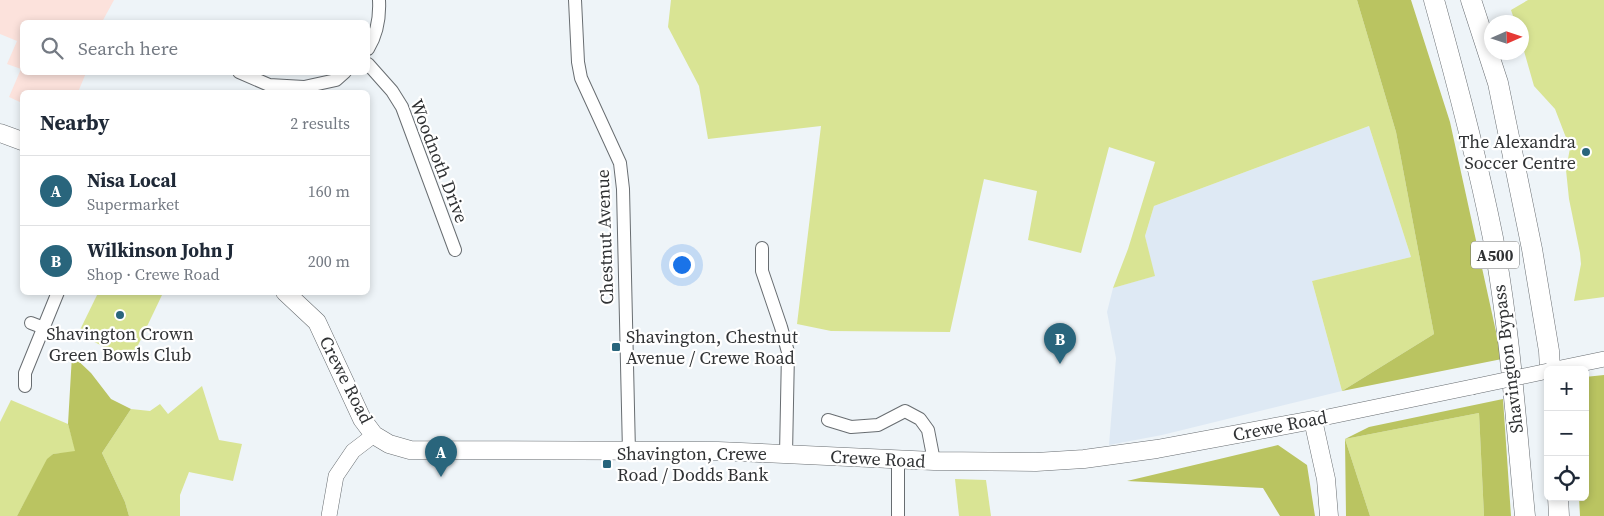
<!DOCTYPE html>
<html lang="en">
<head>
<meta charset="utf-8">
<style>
	body { margin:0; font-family:"Source Serif 4",serif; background:#f2f2f3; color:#1f2937 }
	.controls { position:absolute; right:15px; bottom:15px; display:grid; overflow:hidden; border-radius:8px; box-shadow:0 2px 8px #0003 }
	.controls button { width:45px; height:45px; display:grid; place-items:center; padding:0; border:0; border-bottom:1px solid #e0e1e3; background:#fff; color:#1f2937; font:25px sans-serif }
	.compass { position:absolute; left:1484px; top:15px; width:45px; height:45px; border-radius:50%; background:#fff; box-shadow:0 2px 8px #0003; rotate:87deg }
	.you { position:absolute; left:681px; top:264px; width:18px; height:18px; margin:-12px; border:4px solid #fff; border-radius:50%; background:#1a73e8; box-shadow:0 0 0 8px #1a73e833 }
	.badge { display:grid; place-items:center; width:32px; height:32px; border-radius:50%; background:#29657c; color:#fff; font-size:16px; font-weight:700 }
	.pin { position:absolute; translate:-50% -41px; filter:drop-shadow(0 1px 2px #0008) }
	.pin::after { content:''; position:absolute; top:26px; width:18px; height:15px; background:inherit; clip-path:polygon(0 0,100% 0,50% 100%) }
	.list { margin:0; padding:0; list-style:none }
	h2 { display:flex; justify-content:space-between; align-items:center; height:65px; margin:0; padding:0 20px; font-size:21px }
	h2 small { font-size:16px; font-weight:400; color:#747a83 }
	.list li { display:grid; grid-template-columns:32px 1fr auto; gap:15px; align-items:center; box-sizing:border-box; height:70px; padding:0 20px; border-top:1px solid #e0e1e3 }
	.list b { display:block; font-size:19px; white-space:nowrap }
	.list p { margin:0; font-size:16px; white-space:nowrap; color:#747a83 }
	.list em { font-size:16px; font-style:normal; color:#747a83 }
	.icon { flex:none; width:28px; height:28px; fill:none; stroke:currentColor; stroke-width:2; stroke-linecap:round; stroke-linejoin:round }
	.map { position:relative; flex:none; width:1604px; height:516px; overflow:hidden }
	.search { position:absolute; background:#fff; box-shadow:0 2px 8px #0003; left:20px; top:20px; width:350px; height:55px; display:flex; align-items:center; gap:12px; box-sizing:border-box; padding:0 18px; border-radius:8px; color:#747a83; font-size:19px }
	.panel { position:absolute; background:#fff; box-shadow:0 2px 8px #0003; left:20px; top:90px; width:350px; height:205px; border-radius:8px }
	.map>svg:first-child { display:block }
</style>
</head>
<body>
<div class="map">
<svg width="1604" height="516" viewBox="0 0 1604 516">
	<rect width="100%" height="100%" fill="#eef4f8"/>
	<!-- built -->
	<path fill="#dee9f4" d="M1369,126l42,131 -99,24 30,110 -180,44 -53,10 7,-87 -9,-46 6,-24 41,-12 -9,-40 9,-30z"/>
	<!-- education -->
	<path fill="#fce2dc" d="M0,0h114l-12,22h-80v50l64,1 -8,19h-56v11l-13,-6 12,-28 -14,-5 10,-23 -17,-7z"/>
	<!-- green -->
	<g fill="#d9e494">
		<path d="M671,0h686l39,132 38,202 -92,57 -30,-110 99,-24 -42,-131 -215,80 -9,30 10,40 -42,12 15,-39 27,-87 -46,-15 -28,106 -53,-13 9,-49 -53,-12 -34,153 -119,-1 -34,-7 24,-198 -113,13 -9,-53 -31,-59z"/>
		<path d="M1528,0h76v297l-30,4 7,-37 -1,-11 -11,-54 -3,-29 4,-22 -15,-39 -21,-23 -12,-42v-22h-7l-4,-12z"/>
		<path d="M156,292l6,3 -31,65 -53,-26 20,-41z"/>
		<path d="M202,386l17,54 23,4 -9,37 -44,-9 -9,23v21h-51l-4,-14 -23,-49 29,-44 19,2 10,-7 8,10z"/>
		<path d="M11,400l57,24 8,28 -23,2 -5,5 -31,57h-17v-94z"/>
		<path d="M1479,413l5,103h-114l-25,-77z"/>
		<path d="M955,479l31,1 5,36h-32z"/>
	</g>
	<!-- forest -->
	<g fill="#bac461">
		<path d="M1357,0h54l39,122 52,237 -160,32 92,-57 -38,-202z"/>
		<path d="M72,355l19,18 20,26 20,10 -29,44 23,49 4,14h-112l30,-57 6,-5 22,-3 -7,-27z"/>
		<path d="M1604,375v141h-24l-1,-19h6v-120z"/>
		<path d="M1503,399l8,117h-27l-5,-103 -134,26 25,77h-24l-1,-77 24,-12z"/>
		<path d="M1278,445l29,20 8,51h-35l-17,-28 -136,-7z"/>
	</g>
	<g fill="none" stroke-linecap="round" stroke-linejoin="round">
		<!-- minor casing -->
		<g stroke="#686d71" stroke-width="14">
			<g id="minor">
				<path d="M575,0l3,62 3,16 39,85 3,26 6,263"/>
				<path d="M368,49c9,-15 12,-31 11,-49"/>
				<path d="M368,64l24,27 10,16 53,143"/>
				<path d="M239,72l30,13 35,2 32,-7 9,-8"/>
				<path d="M762,248v23l19,56 7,25 -2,102"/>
				<path d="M31,323l13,5"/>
				<path d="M25,386v-13l33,-81"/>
				<path d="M828,420l23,7 27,-2 27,-14 15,8 8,11 6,31"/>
				<path d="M898,516v-57"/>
			</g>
		</g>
		<!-- tertiary casing -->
		<g stroke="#686d71" stroke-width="16">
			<g id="tertiary">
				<path d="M1551,370l53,-11"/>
				<path d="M1313,420l159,-33"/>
				<path d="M329,516l7,-40 17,-25 21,-16"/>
			</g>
		</g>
		<!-- secondary casing -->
		<g stroke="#686d71" stroke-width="19">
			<g id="secondary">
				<path d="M0,133l22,8"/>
				<path d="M285,292l32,30 45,97 12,16 15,9 21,6 308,1 216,10 102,1 48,-3 73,-10 156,-29 13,59 3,37"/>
			</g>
		</g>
		<!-- trunk casing -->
		<g stroke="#686d71" stroke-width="21">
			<g id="trunk">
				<path d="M1434,0c22,79 43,158 59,238 17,92 23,185 32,278"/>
				<path d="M1471,0l27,83 34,166 17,102 1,19"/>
				<path d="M1558,497l1,19"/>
			</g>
		</g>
		<!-- minor -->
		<use href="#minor" stroke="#fff" stroke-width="12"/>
		<!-- tertiary -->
		<use href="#tertiary" stroke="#fff" stroke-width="15"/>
		<!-- secondary -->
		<use href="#secondary" stroke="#fff" stroke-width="18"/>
		<!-- trunk -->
		<use href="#trunk" stroke="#fff" stroke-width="20"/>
		<!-- tertiary-bridge casing -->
		<g stroke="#686d71" stroke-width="16" stroke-linecap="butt">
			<path id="tertiary-bridge" d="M1472,387l76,-16"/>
		</g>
		<!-- tertiary-bridge -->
		<use href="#tertiary-bridge" stroke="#fff" stroke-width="15"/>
	</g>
	<!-- markers -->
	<g fill="#29657c" stroke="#fff" stroke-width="2">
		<circle cx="1586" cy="152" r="5"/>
		<circle cx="120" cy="315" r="5"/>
		<rect x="611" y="342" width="10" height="10" rx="2.5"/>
		<rect x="602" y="459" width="10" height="10" rx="2.5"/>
	</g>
	<g text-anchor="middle" stroke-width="4.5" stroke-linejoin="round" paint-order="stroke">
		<!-- shield labels -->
		<rect fill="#fff" stroke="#6e7071" stroke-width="1" x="1471" y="241.5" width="48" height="27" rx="4"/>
		<g font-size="16" font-weight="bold" fill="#303234">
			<text x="1495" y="261">A500</text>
		</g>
		<!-- poi labels -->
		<g font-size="18" fill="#303234" stroke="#fff" text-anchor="start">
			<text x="1576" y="148" text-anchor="end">The Alexandra<tspan x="1576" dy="21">Soccer Centre</tspan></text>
			<text x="120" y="340" text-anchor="middle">Shavington Crown<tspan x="120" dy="21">Green Bowls Club</tspan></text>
			<text x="626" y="343">Shavington, Chestnut<tspan x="626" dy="21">Avenue / Crewe Road</tspan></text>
			<text x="617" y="460">Shavington, Crewe<tspan x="617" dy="21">Road / Dodds Bank</tspan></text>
		</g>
		<!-- street labels -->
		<g font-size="18" fill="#303234" stroke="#fff">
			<text transform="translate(439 161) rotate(69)" y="6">Woodnoth Drive</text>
			<text transform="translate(605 237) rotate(-92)" y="6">Chestnut Avenue</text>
			<text transform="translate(1508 359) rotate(-97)" y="6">Shavington Bypass</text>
			<text transform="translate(346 380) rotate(63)" y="6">Crewe Road</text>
			<text transform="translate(1280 426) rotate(-11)" y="6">Crewe Road</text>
			<text transform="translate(878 459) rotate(3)" y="6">Crewe Road</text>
		</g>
	</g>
</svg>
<div class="controls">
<button>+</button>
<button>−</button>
<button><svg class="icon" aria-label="locate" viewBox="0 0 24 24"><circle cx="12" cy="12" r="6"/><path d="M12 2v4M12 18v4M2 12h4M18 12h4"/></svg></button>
</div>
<svg class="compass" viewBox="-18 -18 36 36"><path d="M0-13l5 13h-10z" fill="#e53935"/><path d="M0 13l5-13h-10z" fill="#747a83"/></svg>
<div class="you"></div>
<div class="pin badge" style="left:441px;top:477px">A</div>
<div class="pin badge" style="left:1060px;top:364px">B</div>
<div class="search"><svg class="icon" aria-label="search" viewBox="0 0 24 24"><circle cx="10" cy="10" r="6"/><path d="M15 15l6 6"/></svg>Search here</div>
<section class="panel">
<h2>Nearby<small>2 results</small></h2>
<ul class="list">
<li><span class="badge">A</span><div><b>Nisa Local</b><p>Supermarket</p></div><em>160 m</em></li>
<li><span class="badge">B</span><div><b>Wilkinson John J</b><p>Shop · Crewe Road</p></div><em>200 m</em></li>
</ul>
</section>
</div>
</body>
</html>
